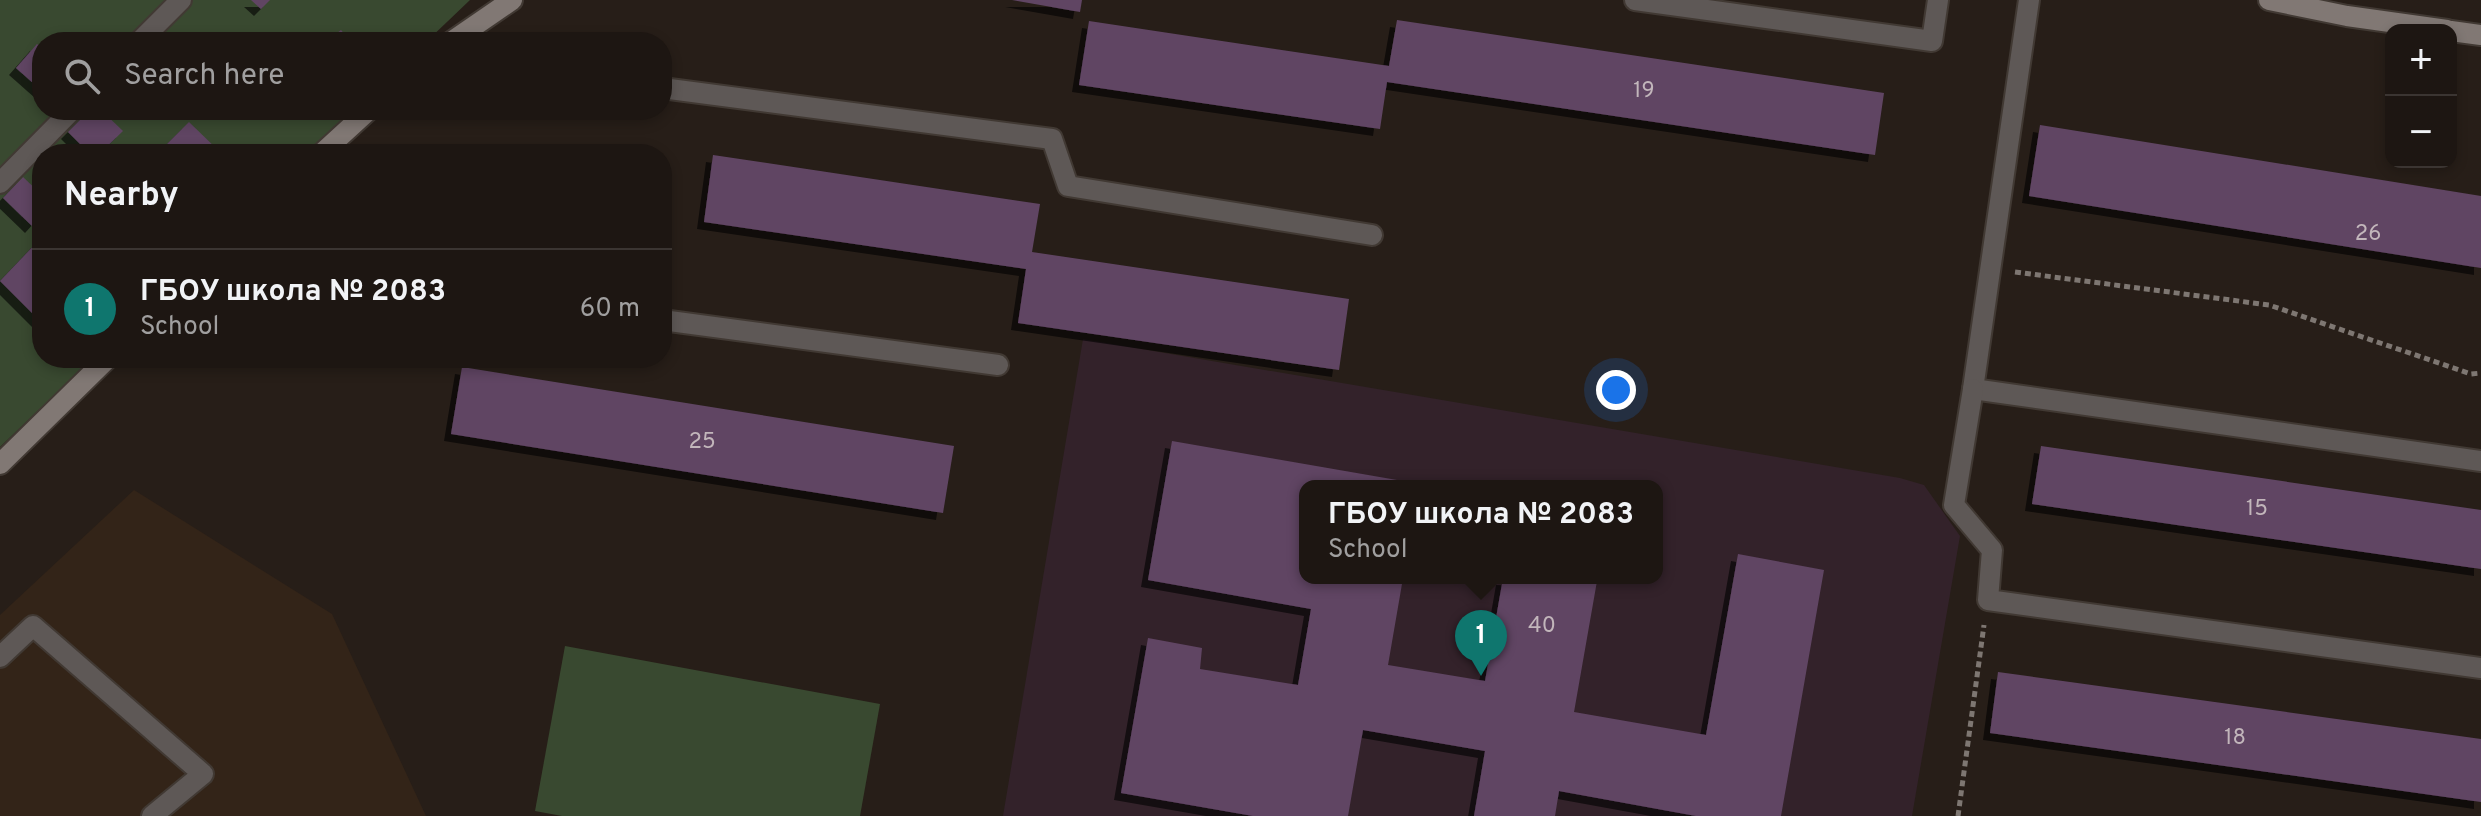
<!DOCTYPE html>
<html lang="en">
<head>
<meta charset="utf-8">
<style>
	body { margin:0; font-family:Overpass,sans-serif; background:#251f1b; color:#f1f3f6 }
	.controls { position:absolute; right:24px; top:24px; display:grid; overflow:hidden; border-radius:16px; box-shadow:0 4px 12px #0003 }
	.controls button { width:72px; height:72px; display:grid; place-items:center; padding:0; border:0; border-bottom:2px solid #3b3532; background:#1d1612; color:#f1f3f6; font:40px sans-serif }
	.you { position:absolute; left:1616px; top:390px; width:28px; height:28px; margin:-20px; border:6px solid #fff; border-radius:50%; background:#1a73e8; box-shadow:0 0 0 12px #1a73e833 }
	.badge { display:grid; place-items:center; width:52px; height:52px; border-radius:50%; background:#0f766e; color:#fff; font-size:26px; font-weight:700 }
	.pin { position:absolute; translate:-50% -66px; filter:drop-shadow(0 2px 4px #0008) }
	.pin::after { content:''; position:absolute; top:42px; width:28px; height:24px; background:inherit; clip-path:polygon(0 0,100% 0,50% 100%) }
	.popup { position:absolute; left:1299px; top:480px; width:364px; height:104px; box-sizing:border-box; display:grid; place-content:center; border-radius:16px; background:#1d1612; filter:drop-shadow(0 2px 6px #0005); font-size:26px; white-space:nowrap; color:#a09f9f }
	.popup b { font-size:30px; color:#f1f3f6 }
	.popup::after { content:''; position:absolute; left:50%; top:100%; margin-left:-16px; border:16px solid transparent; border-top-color:#1d1612 }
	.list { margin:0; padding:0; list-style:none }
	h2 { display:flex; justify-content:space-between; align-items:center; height:104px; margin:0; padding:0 32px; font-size:34px }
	h2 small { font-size:26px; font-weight:400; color:#a09f9f }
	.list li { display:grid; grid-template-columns:52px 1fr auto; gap:24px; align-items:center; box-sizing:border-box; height:120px; padding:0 32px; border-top:2px solid #3b3532 }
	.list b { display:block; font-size:30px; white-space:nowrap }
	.list p { margin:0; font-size:26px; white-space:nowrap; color:#a09f9f }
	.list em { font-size:26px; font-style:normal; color:#a09f9f }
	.icon { flex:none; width:44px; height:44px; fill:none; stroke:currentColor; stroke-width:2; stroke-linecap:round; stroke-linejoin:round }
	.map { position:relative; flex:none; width:2481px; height:816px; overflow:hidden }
	.search { position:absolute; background:#1d1612; box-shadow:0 4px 12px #0003; left:32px; top:32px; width:640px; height:88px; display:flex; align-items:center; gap:20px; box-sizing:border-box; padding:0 28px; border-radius:32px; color:#a09f9f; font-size:30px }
	.panel { position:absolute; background:#1d1612; box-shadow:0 4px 12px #0003; left:32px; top:144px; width:640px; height:224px; border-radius:32px }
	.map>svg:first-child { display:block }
</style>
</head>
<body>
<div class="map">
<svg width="2481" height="816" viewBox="0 0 2481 816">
	<defs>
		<filter id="shadow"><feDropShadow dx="-7" dy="7" stdDeviation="0" flood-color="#0009"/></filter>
	</defs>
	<rect width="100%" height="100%" fill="#271e18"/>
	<!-- industrial -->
	<path fill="#332418" d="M134,490l198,124 94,202h-426v-201z"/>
	<!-- education -->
	<path fill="#33222a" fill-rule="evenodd" d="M1083,339l817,139 24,7 36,51 -48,280h-909zM1305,486h352v92h-352z"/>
	<!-- green -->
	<g fill="#394930">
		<path d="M0,0h470l-44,42h-384v68h312l-46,44h-266v204h51l-93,89z"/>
		<path d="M565,646l315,58 -20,112h-298l-27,-5z"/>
	</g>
	<!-- building -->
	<g fill="#604564" filter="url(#shadow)">
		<path d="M251,0h19l-9,9z"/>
		<path d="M1012,0h70l-2,12z"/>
		<path d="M1397,20l487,73 -9,62 -488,-73 -7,47 -301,-44 10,-64 300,45z"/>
		<path d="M341,30l10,12h-25z"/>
		<path d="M37,44l5,4v43l-26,-23z"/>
		<path d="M90,110h11l22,21 -24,23h-9l-22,-22z"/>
		<path d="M189,122l33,32 -62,-3z"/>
		<path d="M2040,125l441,71v72l-452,-72z"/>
		<path d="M713,155l327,49 -8,48 317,47 -10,71 -321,-47 8,-54 -322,-47z"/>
		<path d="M23,177l19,18v20l-10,11 -29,-28z"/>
		<path d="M42,237v86l-42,-42z"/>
		<path d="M462,367l492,79 -11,67 -492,-79z"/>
		<path d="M1172,441l248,43 -115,2v92h98l-15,87 97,16 18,-103 94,3 -23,131 132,23 32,-181 86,16 -43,246h-85l-137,-25 -4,25h-81l11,-65 -122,-21 -15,86h-95l-132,-23 27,-155 54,10 -2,21 98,16 13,-76 -163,-29z"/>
		<path d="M2041,446l440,64v59l-449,-65z"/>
		<path d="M1998,672l483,67v63l-491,-69z"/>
	</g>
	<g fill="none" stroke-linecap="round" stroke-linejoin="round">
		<!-- lane casing -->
		<g stroke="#413933" stroke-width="24">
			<g id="lane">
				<path d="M1635,0l297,41 6,-41"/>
				<path d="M2029,0l-56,389 508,72"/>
				<path d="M139,42l42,-42"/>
				<path d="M662,88l390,51 16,47 304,49"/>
				<path d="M0,183l72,-73"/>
				<path d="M662,320l336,45"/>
				<path d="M1973,389l-19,116 38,45 -4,50 493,68"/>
				<path d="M0,657l33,-31 170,148 -51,42"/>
			</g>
		</g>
		<!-- secondary casing -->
		<g stroke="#413933" stroke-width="24">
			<g id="secondary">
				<path d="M2269,0l78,16 100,14"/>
				<path d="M2451,31l30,4"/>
				<path d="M451,42l61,-42"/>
				<path d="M321,154l48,-44"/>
				<path d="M0,464l108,-106"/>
			</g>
		</g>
		<!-- path -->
		<g stroke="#7e7772" stroke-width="5" stroke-dasharray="6 4" stroke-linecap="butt">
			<path d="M2015,272l254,33 202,69 10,-1"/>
			<path d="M1958,816l26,-191"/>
		</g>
		<!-- lane -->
		<use href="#lane" stroke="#5e5856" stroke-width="20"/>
		<!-- secondary -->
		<use href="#secondary" stroke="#817874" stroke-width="20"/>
	</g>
	<g text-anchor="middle" stroke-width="8" stroke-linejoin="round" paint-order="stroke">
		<!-- number labels -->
		<g font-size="22" fill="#c2b6bb">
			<text x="1644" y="97">19</text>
			<text x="2368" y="240">26</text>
			<text x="702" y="448">25</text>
			<text x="2257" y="515">15</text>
			<text x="1542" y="632">40</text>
			<text x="2235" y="744">18</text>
		</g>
	</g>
</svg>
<div class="controls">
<button>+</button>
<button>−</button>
</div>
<div class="you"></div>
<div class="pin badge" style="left:1481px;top:676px">1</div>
<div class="popup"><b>ГБОУ школа № 2083</b>School</div>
<div class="search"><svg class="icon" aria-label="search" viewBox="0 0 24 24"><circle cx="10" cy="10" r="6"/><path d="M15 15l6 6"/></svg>Search here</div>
<section class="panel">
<h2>Nearby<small></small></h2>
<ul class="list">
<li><span class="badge">1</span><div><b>ГБОУ школа № 2083</b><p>School</p></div><em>60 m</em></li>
</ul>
</section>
</div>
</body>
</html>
